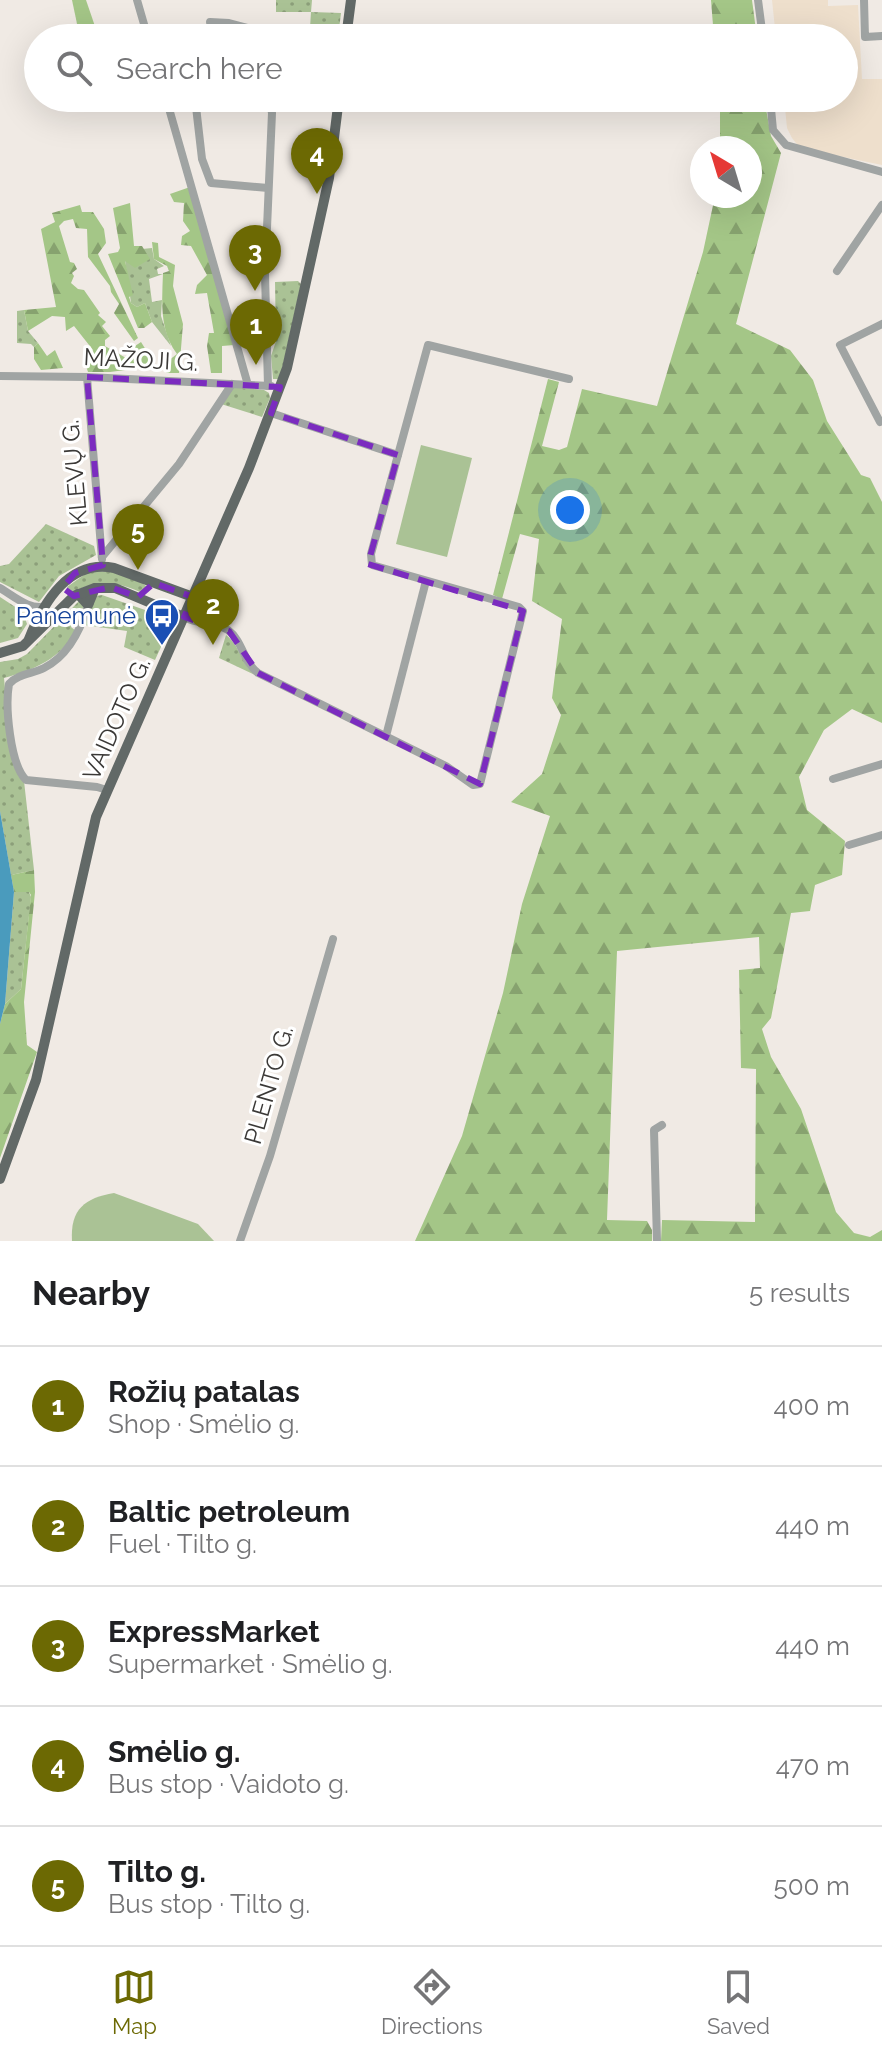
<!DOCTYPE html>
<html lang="en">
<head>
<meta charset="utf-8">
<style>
	body { margin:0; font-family:Raleway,sans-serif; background:#f6f6f6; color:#202124 }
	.compass { position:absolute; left:690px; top:136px; width:72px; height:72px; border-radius:50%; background:#fff; box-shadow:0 8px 32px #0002; rotate:322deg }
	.you { position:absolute; left:570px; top:510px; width:28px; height:28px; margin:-20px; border:6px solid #fff; border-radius:50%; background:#1a73e8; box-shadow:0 0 0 12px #1a73e833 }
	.badge { display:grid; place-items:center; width:52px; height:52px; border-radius:50%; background:#6c6903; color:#fff; font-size:26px; font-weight:700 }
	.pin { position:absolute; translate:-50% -66px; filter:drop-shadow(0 2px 4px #0008) }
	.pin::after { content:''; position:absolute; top:42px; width:28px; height:24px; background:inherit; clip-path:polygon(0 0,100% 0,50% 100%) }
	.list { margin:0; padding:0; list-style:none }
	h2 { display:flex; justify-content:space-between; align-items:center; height:104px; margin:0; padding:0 32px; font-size:34px }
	h2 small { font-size:26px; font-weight:400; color:#757577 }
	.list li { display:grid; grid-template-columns:52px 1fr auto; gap:24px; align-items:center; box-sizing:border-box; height:120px; padding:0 32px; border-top:2px solid #e0e0e0 }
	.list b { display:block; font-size:30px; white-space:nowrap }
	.list p { margin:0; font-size:26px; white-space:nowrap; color:#757577 }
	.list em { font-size:26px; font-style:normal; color:#757577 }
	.icon { flex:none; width:44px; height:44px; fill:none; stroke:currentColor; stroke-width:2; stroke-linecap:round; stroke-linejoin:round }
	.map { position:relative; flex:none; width:882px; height:1241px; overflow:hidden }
	.search { position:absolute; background:#fff; box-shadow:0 8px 32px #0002; left:24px; right:24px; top:24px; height:88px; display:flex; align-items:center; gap:20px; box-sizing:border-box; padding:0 28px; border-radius:44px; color:#757577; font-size:30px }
	.sheet { height:704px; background:#fff }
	nav { display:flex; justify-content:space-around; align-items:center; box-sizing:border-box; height:112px; border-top:2px solid #e0e0e0; background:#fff; font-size:22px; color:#757577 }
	nav a { display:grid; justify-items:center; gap:4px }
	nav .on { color:#6c6903 }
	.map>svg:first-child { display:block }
</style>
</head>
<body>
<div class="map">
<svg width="882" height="1241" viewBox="0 0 882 1241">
	<defs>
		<pattern id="grass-dots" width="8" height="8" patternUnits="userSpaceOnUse" patternTransform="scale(2)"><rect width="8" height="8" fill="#aac295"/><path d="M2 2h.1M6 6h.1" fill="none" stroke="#8c9f7a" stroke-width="1.8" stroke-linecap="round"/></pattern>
		<pattern id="forest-firs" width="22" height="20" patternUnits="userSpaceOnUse" patternTransform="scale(2)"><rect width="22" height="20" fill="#a4c687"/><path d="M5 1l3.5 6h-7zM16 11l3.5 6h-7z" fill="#87a26f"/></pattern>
	</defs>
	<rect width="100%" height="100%" fill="#f0eae4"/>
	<!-- education -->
	<path fill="#eedfcc" d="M772,0h56v6l30,-1 4,74h20v86l-82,-17 -8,-10 -5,-10 -3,-30h60v-60h-68z"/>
	<!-- grass -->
	<g fill="url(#grass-dots)">
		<path d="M276,0h36l-1,12 30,1 -2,16 -29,-1 1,-16h-35z"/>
		<path d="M152,248l2,11 10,7 -7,3 1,5h5l-14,5 3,23 10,-2 -1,16 10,30 -19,-24 -7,-19 -8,4 -6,-4 -6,-43 3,1 14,-12z"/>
		<path d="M298,281l3,3 -19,86 -4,9h-5l-2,-23 5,-15 -1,-59z"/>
		<path d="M24,310l4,21 10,12 -4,4 -3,-3 -14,-1v-32z"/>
		<path d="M234,387l30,3 5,3 1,5 -8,19 -41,-13z"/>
		<path d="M46,524l48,22 2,9 -37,21 -20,26 -39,-20v-16l9,-2z"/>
		<path d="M110,571l32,12 4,3 -1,4 -5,2c-29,-12 -40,-11 -69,0l-4,-5 21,-15z"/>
		<path d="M102,595l69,24 1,4 -17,37 -31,-13 3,-16 -43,-6 12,-29z"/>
		<path d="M0,597l23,15 4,12 -9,14 -18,5z"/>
		<path d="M79,601l5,5 -13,21 5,4c-16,28 -42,39 -72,47l5,52 15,51 10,89 -23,5 -11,-64v-149l18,-3 9,-5z"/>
		<path d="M226,635c14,10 15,29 29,40l-36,-17z"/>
		<path d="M14,892h15l2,5 -10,92 -16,15z"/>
	</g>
	<!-- forest -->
	<g fill="url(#forest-firs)">
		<path d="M72,0h14l13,38h-19z"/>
		<path d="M711,0h41l5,38h-43z"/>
		<path d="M720,98h44l7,38 10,17 -45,171 54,26 23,30 14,41 34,54 9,3 12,24v221l-30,-14 -28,21 -25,47 8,33 38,31 -3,34 -27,10 -5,26 -19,2 -20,105 -9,11 9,28 30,52 35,103 18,21 16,4 12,-7v11h-221l1,-21 93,2 1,-153 -15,-1 -2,-98 21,-2 -1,-31 -142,14 -10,269 40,1 5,9v11h-237l47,-105 41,-143 19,-89 28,-88 -39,-14 31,-28 19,-59 -9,-17 10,-79 -30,-18 7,-62 -19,-5 -18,65 -9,-4 55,-216 11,3 -17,64 17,4 8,-3 15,-58 75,17 46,-154 12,-56h35v-48h-30z"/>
		<path d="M190,187l44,158 -12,1v27h-11l-4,-27 2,-13h5l-7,-40 -12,1 2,-9 10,-10 -16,-29 -10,-1 1,-9 8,-5 -7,-10 1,-18 -10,-1 -4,-8z"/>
		<path d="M130,203l4,43h8l8,13 -15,9 -10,-7 8,34 -4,2 2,6 6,4 8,-4 7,19 -8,6h-6l-30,-74 10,-2 2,-4 -7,-40z"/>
		<path d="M80,205l2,7h11l11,17 2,14 -8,11 40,84 -4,3 -20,-28 5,-9 -8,-12 -1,-6 -22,-29 -1,-28 -11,-1 -3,-9 -9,2 -5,5 11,36 4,1 3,6 -5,4 2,3 -3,7 7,6 6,1 16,23 -2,2 8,7 -4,4 8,10 -5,4v6l21,12 8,-6 -2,-4 9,-6 15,24 -46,6h-22l-4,-12 9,-10 -19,-24 -8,5 -1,-14 -13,-1 -24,15 -4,-21 32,-3 -15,-78 14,-7 -3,-9z"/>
		<path d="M152,242l6,1 1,14 16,8 -2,21 10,38 -4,49h-11l-4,-2v-7l13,-10c-18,-24 -15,-53 -14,-81l6,-2 -2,-5 -13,-7z"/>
		<path d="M38,343l9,13 8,-6 8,18 -22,2 -7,-11v-12z"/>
		<path d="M34,870l1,22 -11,110 3,43 10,7 -37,106v-134l5,-20 16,-15 10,-94 -2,-3h-15l-3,-17z"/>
	</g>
	<!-- pitch -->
	<g fill="#aac295">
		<path d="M421,445l51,13 -25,99 -51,-13z"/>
		<path d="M114,1193l84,31 16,17h-142c-2,-32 13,-43 42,-48z"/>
	</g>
	<!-- water -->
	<path fill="#4a9bbd" d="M0,811l14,81 -9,112 -5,20z"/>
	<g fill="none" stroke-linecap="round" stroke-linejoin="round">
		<!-- minor -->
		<g stroke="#a0a4a3" stroke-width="8">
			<path d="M137,0l11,38"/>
			<path d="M758,0l5,38"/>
			<path d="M864,0l1,37 17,-1"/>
			<path d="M210,22l19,1 19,5 3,10"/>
			<path d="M166,98l82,287"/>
			<path d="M195,98l7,61 9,24 57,5"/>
			<path d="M770,98l3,32 13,15 96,27"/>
			<path d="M837,271l45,-66"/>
			<path d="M0,376l87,1 184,9"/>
			<path d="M87,377l15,182"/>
			<path d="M268,386l-3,-112 7,-161 -3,-15"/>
			<path d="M271,413l127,42"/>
			<path d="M880,422l-40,-77 42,-21"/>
			<path d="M102,557l77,-93 53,-80"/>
			<path d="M0,588c14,8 30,23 46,18"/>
			<path d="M88,605c-7,24 -20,51 -44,63 -12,6 -26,6 -35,16 -4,22 1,80 17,96l71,7 10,3"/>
			<path d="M184,617c14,8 30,4 44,13 15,11 15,32 30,43l188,93 27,19 7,-1 43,-173 -4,-4 -147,-42 -1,-11 57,-209 141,34"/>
			<path d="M386,736l40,-155"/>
			<path d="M833,779l49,-15"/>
			<path d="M849,845l33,-10"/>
			<path d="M240,1241l30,-85 63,-217"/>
			<path d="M657,1241l-3,-111 8,-5"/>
		</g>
		<!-- major -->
		<g stroke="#626967" stroke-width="10">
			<path d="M346,38l5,-38"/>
			<path d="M78,594l10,11 7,-17"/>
			<path d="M29,639c14,-36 40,-80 85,-71l79,29"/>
			<path d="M0,653l23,-7 51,-50 21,-8h20l69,29"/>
			<path d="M0,1179l36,-99 60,-263 153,-349 38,-100 42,-190 10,-80"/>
		</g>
	</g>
	<!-- marked area -->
	<path fill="none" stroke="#7b2cbf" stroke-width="6" stroke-dasharray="16 10" stroke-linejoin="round" d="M87,377l193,10 -9,26 127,42 -30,109 155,47 -43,173 -222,-111 -29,-42 -45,-14 9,-20 -39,-14 -16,14 -28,-10 -36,9 -11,-8 12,-15 28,-8z"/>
	<!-- icons -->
	<defs>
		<g id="bus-pin" transform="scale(1.8)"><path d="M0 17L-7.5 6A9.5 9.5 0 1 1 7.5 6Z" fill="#1a4fb4" stroke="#fff"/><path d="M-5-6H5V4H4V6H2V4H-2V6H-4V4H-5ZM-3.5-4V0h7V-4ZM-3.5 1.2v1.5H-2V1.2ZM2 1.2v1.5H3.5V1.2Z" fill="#fff"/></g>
	</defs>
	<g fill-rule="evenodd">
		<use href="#bus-pin" x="162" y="616"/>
	</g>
	<g text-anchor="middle" stroke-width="6" stroke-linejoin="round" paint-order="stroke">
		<!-- street labels -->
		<g font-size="24" fill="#3b3937" stroke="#fff">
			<text transform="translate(141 360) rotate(3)" y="8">MAŽOJI G.</text>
			<text transform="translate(75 473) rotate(-95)" y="8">KLEVŲ G.</text>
			<text transform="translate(117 719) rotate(-66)" y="8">VAIDOTO G.</text>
			<text transform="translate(269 1085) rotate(-74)" y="8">PLENTO G.</text>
		</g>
		<!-- transit labels -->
		<g font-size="24" fill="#164399" stroke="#fff" text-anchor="end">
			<text x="136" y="624">Panemunė</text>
		</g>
	</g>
</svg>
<svg class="compass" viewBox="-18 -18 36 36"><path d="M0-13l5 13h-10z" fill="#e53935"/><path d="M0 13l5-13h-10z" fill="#757577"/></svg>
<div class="you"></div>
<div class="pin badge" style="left:256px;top:365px">1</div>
<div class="pin badge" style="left:213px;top:645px">2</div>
<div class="pin badge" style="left:255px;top:291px">3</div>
<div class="pin badge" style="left:317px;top:194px">4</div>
<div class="pin badge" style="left:138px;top:570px">5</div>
<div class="search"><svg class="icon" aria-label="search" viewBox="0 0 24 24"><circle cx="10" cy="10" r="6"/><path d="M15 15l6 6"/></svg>Search here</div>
</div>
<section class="sheet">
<h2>Nearby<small>5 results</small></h2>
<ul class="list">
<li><span class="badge">1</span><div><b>Rožių patalas</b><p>Shop · Smėlio g.</p></div><em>400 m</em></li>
<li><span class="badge">2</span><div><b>Baltic petroleum</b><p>Fuel · Tilto g.</p></div><em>440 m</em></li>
<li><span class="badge">3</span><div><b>ExpressMarket</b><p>Supermarket · Smėlio g.</p></div><em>440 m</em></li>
<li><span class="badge">4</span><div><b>Smėlio g.</b><p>Bus stop · Vaidoto g.</p></div><em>470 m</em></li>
<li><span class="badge">5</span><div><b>Tilto g.</b><p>Bus stop · Tilto g.</p></div><em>500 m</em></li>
</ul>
</section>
<nav>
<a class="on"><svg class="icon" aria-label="map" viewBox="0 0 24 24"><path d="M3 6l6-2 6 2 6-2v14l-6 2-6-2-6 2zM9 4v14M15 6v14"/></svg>Map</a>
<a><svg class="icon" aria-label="directions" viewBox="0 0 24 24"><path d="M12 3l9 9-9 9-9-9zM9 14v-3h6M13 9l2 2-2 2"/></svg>Directions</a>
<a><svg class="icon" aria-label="saved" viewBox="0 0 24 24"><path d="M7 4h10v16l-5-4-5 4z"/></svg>Saved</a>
</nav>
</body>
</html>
